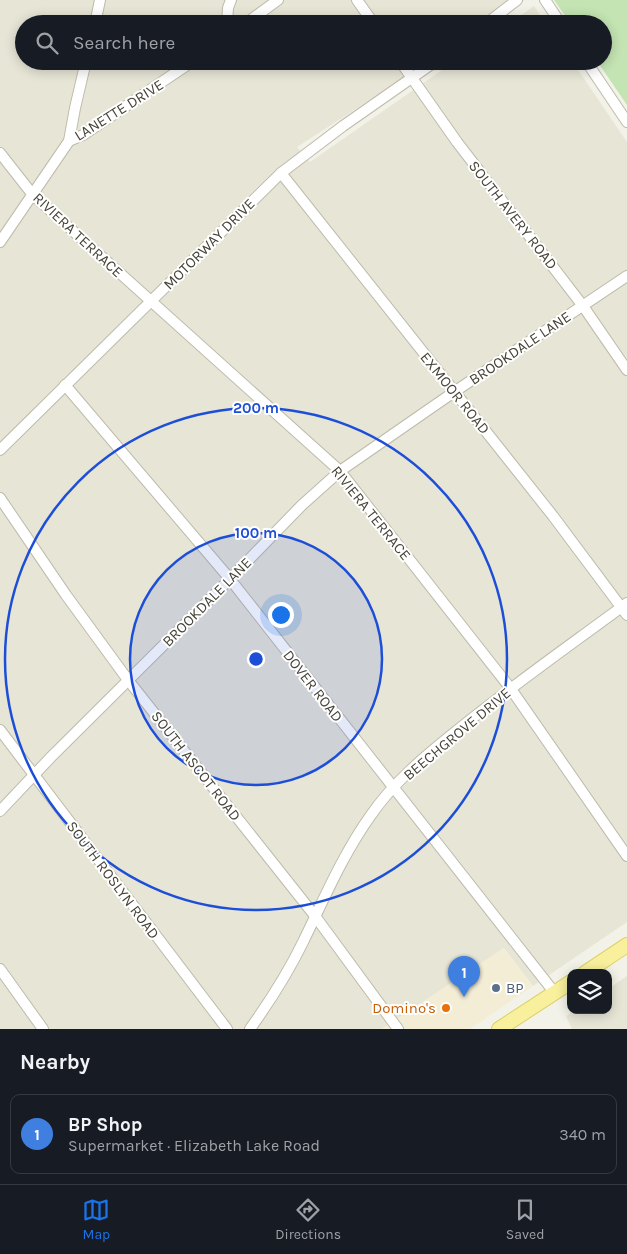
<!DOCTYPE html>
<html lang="en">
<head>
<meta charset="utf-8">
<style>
	body { margin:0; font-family:Karla,sans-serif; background:#242831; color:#f1f3f6 }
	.controls { position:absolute; right:15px; bottom:15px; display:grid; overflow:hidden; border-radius:10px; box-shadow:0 2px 12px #0003 }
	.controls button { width:45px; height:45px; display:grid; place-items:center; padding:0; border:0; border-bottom:1px solid #363941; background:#171b24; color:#f1f3f6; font:25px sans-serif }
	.you { position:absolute; left:280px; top:614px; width:18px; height:18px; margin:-12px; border:4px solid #fff; border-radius:50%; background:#1a73e8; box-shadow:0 0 0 8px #1a73e833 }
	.badge { display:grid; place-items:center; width:32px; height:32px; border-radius:50%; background:#1a73e8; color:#fff; font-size:16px; font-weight:700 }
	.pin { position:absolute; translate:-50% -41px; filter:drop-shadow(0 1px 2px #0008) }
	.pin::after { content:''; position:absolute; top:26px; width:18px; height:15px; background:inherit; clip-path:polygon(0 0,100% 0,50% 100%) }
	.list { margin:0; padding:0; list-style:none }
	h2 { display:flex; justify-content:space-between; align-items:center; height:65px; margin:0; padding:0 20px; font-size:21px }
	h2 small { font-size:16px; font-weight:400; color:#9ea1a6 }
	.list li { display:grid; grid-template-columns:32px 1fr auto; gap:15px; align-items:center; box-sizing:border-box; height:80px; margin:0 10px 10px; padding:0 10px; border:1px solid #363941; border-radius:10px }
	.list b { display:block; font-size:19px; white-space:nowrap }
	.list p { margin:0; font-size:16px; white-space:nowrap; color:#9ea1a6 }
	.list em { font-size:16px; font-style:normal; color:#9ea1a6 }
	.icon { flex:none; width:28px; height:28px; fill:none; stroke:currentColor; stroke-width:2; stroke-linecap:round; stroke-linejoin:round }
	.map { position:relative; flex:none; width:627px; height:1029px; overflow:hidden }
	.search { position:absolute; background:#171b24; box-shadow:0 2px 12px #0003; left:15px; right:15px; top:15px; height:55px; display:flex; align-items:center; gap:12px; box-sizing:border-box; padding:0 18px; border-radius:28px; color:#9ea1a6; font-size:19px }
	.sheet { height:155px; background:#171b24 }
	nav { display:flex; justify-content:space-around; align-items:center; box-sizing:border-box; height:70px; border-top:1px solid #363941; background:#171b24; font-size:14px; color:#9ea1a6 }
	nav a { display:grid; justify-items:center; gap:2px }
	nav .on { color:#1a73e8 }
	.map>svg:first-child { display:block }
</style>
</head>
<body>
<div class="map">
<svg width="627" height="1029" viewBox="0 0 627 1029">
	<rect width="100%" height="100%" fill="#f3f2e8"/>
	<!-- residential -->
	<g fill="#e6e5d6">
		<path d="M0,0h525l-37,24h-464v37h406l-133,86 13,15 145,-101h117l55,81v780l-94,64 -29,-38 -122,81h-382z"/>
		<path d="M534,6l12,18h-37z"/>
		<path d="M627,976v53h-55l-6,-13 9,-6h33v-21z"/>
	</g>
	<!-- commercial -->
	<path fill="#f3edd5" d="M504,948l29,38 -63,43h-88z"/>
	<!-- green -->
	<path fill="#c4e4b3" d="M554,0h73v105l-30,-44h6v-37h-32z"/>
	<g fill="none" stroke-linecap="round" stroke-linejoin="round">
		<!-- minor casing -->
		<g stroke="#bebbab" stroke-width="12">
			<g id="minor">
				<path d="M357,0l17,24"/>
				<path d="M545,0l16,24"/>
				<path d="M95,24l5,-24"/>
				<path d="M227,24l1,-16 3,-8"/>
				<path d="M245,24l33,-24"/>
				<path d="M486,24l31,-24"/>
				<path d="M400,61l57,81 126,164 44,64"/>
				<path d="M586,61l41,61"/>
				<path d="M69,141l14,-6 110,-74"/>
				<path d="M0,153l33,42 307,276 171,218 116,167"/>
				<path d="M281,173l272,343 74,99"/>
				<path d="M0,242l69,-101 6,-33 11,-47"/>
				<path d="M65,385l165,194 324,413"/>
				<path d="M0,450l281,-277 62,-47 93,-65"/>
				<path d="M0,498l66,97 62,85 187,236 83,113"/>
				<path d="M0,730l227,299"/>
				<path d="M0,811l51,-54 179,-178 72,-74 38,-34 114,-79 173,-116"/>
				<path d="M0,969l43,60"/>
				<path d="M250,1029c20,-28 38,-56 53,-87 21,-43 40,-88 68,-127 22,-32 53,-58 83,-82 56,-46 115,-87 173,-130"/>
			</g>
		</g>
		<!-- major casing -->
		<g stroke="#dcd16d" stroke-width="16">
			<g id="major">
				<path d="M585,973l42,-28"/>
				<path d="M499,1029l72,-47"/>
			</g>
		</g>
		<!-- minor -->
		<use href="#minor" stroke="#fff" stroke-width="10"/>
		<!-- major -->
		<use href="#major" stroke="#f8f09c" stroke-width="14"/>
	</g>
	<!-- distance rings -->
	<circle cx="256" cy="659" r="126" fill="#1d4ed8" fill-opacity=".12"/>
	<g fill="none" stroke="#1d4ed8" stroke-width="2.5">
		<circle cx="256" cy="659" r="126"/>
		<circle cx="256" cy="659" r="251"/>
	</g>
	<!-- markers -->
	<circle fill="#5c6f8a" stroke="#fff" stroke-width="2" cx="496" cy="988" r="5"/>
	<circle fill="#e8710a" stroke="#fff" stroke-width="2" cx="446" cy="1008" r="5"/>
	<g text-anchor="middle" stroke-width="4" stroke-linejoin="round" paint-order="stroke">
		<!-- street labels -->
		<g font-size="15" fill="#464337" stroke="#fff">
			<text transform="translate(119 110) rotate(-32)" y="5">LANETTE DRIVE</text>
			<text transform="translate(513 215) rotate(52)" y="5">SOUTH AVERY ROAD</text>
			<text transform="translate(78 235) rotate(43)" y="5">RIVIERA TERRACE</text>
			<text transform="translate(209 244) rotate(-45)" y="5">MOTORWAY DRIVE</text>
			<text transform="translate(520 348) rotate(-34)" y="5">BROOKDALE LANE</text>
			<text transform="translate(455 393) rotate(51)" y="5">EXMOOR ROAD</text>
			<text transform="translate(371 513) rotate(51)" y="5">RIVIERA TERRACE</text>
			<text transform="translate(207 602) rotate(-45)" y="5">BROOKDALE LANE</text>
			<text transform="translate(313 686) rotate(52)" y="5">DOVER ROAD</text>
			<text transform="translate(457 734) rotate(-40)" y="5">BEECHGROVE DRIVE</text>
			<text transform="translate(196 766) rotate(52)" y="5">SOUTH ASCOT ROAD</text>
			<text transform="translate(113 880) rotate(53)" y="5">SOUTH ROSLYN ROAD</text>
		</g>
		<!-- service labels -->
		<g font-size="15" fill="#4e5e75" stroke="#fff" text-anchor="start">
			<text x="506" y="993">BP</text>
		</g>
		<!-- food labels -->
		<g font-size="15" fill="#c56008" stroke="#fff" text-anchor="end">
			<text x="436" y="1013">Domino's</text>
		</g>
	</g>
	<circle cx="256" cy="659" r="8" fill="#1d4ed8" stroke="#fff" stroke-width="2.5"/>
	<g font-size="15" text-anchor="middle" font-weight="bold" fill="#1d4ed8" stroke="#fff" stroke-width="4" stroke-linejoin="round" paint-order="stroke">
		<text x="256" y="413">200 m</text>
		<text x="256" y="538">100 m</text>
	</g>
</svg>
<div class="controls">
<button><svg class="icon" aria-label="layers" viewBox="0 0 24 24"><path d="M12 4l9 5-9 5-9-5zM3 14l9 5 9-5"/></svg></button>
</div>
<div class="you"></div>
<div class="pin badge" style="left:464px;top:997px;background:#3f7fe0">1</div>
<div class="search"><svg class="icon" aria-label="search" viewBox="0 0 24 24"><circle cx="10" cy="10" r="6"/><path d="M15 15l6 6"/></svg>Search here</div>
</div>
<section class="sheet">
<h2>Nearby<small></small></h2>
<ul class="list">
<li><span class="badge" style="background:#3f7fe0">1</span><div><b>BP Shop</b><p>Supermarket · Elizabeth Lake Road</p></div><em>340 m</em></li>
</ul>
</section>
<nav>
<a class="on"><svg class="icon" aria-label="map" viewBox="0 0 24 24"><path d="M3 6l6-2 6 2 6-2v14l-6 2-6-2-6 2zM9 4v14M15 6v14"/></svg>Map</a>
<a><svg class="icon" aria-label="directions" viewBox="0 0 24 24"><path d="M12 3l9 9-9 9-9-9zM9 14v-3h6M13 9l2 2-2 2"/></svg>Directions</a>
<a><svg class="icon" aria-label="saved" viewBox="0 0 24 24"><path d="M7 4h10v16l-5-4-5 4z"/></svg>Saved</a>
</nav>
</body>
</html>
